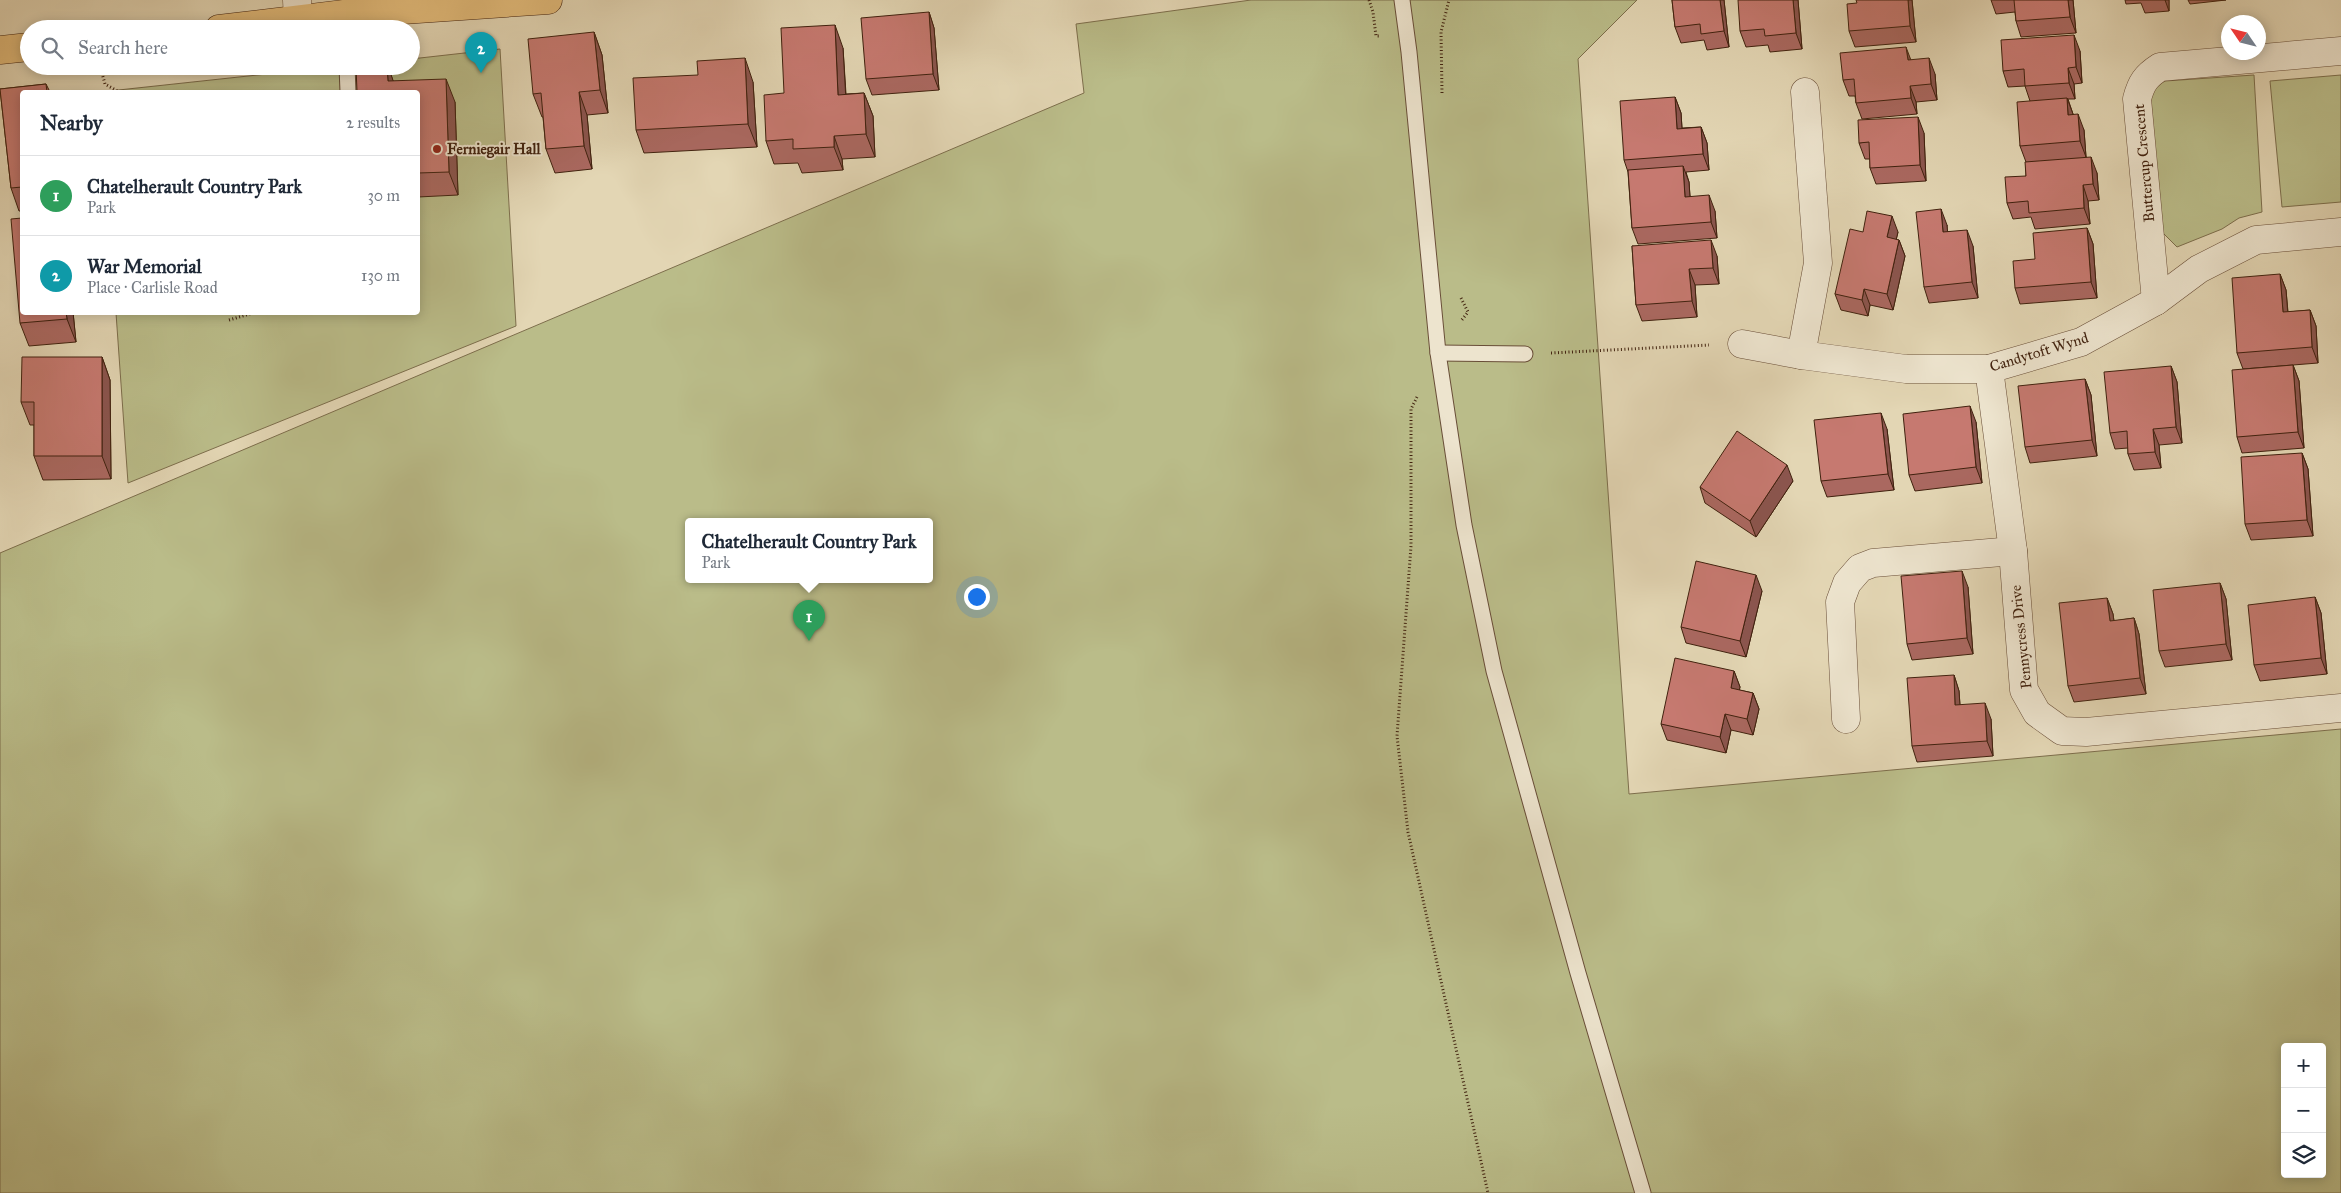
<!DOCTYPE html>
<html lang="en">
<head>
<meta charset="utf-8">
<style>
	body { margin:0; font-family:"IM FELL Great Primer",serif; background:#f2f2f3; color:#1f2937 }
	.controls { position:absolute; right:15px; bottom:15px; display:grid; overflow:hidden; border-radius:5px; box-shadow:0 2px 12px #0003 }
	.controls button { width:45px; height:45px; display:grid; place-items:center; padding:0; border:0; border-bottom:1px solid #e0e1e3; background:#fff; color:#1f2937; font:25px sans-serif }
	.compass { position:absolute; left:2221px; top:15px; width:45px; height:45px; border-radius:50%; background:#fff; box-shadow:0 2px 12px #0003; rotate:305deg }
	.you { position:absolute; left:976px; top:596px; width:18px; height:18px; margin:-12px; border:4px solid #fff; border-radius:50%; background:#1a73e8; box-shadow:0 0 0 8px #1a73e833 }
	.badge { display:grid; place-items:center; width:32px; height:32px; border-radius:50%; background:#db2777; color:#fff; font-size:16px; font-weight:700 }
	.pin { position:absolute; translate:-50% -41px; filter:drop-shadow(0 1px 2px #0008) }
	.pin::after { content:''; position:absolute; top:26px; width:18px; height:15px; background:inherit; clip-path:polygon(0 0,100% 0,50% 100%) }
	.popup { position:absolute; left:685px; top:518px; width:248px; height:65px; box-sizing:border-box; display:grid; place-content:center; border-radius:5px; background:#fff; filter:drop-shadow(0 1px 4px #0005); font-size:16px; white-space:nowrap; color:#747a83 }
	.popup b { font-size:19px; color:#1f2937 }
	.popup::after { content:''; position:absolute; left:50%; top:100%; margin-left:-10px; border:10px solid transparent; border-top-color:#fff }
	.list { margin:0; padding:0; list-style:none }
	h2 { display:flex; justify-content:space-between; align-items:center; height:65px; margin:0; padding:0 20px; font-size:21px }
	h2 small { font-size:16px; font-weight:400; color:#747a83 }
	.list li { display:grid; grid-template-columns:32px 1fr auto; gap:15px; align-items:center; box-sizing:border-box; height:80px; padding:0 20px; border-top:1px solid #e0e1e3 }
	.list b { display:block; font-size:19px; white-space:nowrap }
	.list p { margin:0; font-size:16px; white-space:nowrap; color:#747a83 }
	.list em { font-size:16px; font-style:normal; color:#747a83 }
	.icon { flex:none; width:28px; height:28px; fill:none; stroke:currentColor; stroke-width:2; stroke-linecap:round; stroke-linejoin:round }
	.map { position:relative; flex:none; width:2341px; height:1193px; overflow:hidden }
	.search { position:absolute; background:#fff; box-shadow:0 2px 12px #0003; left:20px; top:20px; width:400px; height:55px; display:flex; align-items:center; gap:12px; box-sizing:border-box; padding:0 18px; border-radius:28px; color:#747a83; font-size:19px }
	.panel { position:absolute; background:#fff; box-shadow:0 2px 12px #0003; left:20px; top:90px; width:400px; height:225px; border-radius:5px }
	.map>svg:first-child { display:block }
</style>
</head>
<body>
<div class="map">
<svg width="2341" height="1193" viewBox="0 0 2341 1193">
	<rect width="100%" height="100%" fill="#e3d6b4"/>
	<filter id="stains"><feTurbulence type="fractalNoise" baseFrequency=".004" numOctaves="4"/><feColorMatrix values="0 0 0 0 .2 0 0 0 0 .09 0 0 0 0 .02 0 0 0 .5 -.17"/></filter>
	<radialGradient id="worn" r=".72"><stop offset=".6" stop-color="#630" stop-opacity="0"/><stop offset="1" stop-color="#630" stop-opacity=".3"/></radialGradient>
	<!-- green -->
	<g fill="#babc89" stroke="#7d6e4c" fill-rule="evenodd">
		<path d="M1251,0h386l-59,59 51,735 712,-65v464h-2341v-640l1084,-460 -8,-69zM689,522h240v58h-240zM2285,1047h37v127h-37z"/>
		<path d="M500,49l16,277 -388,157 -12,-170 302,-1v-220h-318l241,-26h70v-7z"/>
		<path d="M2254,75l8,137 -23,6 -17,11 -45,18 -15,-15 -12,-129 4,-16 11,-6z"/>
		<path d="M2341,75v127l-59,5 -12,-126z"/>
	</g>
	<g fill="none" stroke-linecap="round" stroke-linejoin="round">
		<!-- lane casing -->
		<g stroke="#694e38" stroke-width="17">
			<g id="lane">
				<path d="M1402,0l7,52 29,301 26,172 30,146 84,302 65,220"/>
				<path d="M347,66l1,26"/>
				<path d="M1438,353l87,1"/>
			</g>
		</g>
		<!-- street casing -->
		<g stroke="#694e38" stroke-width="29">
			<g id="street">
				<path d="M297,0l1,20"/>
				<path d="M2156,301l-19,-202c4,-16 9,-23 23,-32l181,-16"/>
				<path d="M1742,344l59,11 105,14h83l92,-27 75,-41 43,-32 57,-29 85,-8"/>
				<path d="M1801,355l17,-92 -13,-171"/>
				<path d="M1989,369l24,182 11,139 13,23 25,18 24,1 255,-24"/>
				<path d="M1846,719l-6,-117 7,-19 13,-15 13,-5 140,-12"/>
			</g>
		</g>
		<!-- primary casing -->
		<g stroke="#40210e" stroke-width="29">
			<g id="primary">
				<path d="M219,29l125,-15 204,-14"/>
				<path d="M0,50l29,-3"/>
			</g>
		</g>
		<!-- path -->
		<g stroke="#40210e" stroke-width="3" stroke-dasharray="1 2.5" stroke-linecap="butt">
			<path d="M1369,0l4,12 3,24h5"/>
			<path d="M100,66l5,18 14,8"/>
			<path d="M1442,93l-1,-61 8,-32"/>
			<path d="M1461,298l7,14 -7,9"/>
			<path d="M229,320l27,-8"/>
			<path d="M1551,353l158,-8"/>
			<path d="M1417,397l-6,12v137l-14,190 11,96 80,361"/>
		</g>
		<!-- lane -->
		<use href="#lane" stroke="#ede4ce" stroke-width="15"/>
		<!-- street -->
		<use href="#street" stroke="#ede4ce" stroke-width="28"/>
		<!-- primary -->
		<use href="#primary" stroke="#e2bb7a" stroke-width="28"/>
	</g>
	<!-- wall -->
	<g fill="#aa6860" stroke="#40210e">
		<path d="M1672,0h52l5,47 -22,3 -3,-10 -23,3 -6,-16z"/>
		<path d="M1798,0l4,49 -32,3 -2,-7 -22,2 -6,-16z"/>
		<path d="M1912,0l4,42 -61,5 -6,-16z"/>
		<path d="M1991,0h82l3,33 -55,4 -5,-16 -1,-9 -19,2z"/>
		<path d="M2125,0h44v11l-24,2 -4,-10 -15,1z"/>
		<path d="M2188,0h38l-36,4z"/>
		<path d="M929,12l5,16 5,62 -67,5 -6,-16z"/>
		<path d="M594,32l8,23 6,58 -21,2 5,54 -37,4 -9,-24 -3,-32h-1l-9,-23z"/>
		<path d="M843,48l3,46 18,-1 9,23 2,41 -33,2 1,11 -41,3 -4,-10 -24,1 -8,-23 18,-48z"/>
		<path d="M2080,51l2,32 -8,1 1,15h-7l5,15 11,16 2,27 11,16 2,27 -11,1 2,23 -55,5 -4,-12 -18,2 -6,-16 19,-27v-14l-6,-16 10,-45 -5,-15 -17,1 -5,-16z"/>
		<path d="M1911,60l24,14 2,26 -21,2 1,12 -55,5 -6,-16 -1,-7h-6l-6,-16z"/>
		<path d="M356,66h32l5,15 62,21 3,93 -40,2v-105z"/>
		<path d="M753,82l4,65 -113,6 -8,-23z"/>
		<path d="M46,84l4,8h-28v119h-3l-8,-23 -11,-99z"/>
		<path d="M1675,97l6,16 1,15 19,-1 6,16 2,27 -23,2 3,10 1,14 25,15 2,27 -79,6 -6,-16 -4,-56 -4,-12z"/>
		<path d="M1924,133l2,48 -50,3 -6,-16v-9h-5l-6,-16z"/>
		<path d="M1947,225v7l26,14 5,52 -49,5 -5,-16z"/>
		<path d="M2087,228l6,16 4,54 -77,6 -5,-16 20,-29z"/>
		<path d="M1863,232h35l-2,8h3l6,16 -12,54 -23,-5 -2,11 -27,-6 -6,-16z"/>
		<path d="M1632,246l85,10 2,28 -24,1 2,32 -55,4 -6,-16z"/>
		<path d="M2280,274l6,16 2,22 22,-2 6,16 2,37 -75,6 -6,-16z"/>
		<path d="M73,312l3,30 -47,4 -9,-23z"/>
		<path d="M102,357l8,23 1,99 -68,1 -9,-24v-31h-4l-9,-23z"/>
		<path d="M2293,365l6,16 5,67 -62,5 -5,-16z"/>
		<path d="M2171,366l6,16 5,61 -23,2 2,23 -27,2 -6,-16v-6l-13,1 -5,-16z"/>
		<path d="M2085,379l6,16 6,61 -67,7 -5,-16z"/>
		<path d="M1976,422l6,61 -67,8 -6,-16z"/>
		<path d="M1887,429l7,61 -67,7 -6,-16z"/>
		<path d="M2302,453l6,16 5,67 -62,4 -6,-16z"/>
		<path d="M1793,481l-37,56 -51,-34 -5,-16z"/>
		<path d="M2220,583l6,16 6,61 -67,7 -6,-16z"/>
		<path d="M1968,587l5,67 -61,6 -5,-16z"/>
		<path d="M1762,591l-16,66 -60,-14 -5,-16z"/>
		<path d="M2315,597l6,16 6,61 -67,7 -6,-16z"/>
		<path d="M2107,598l6,16 1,7 20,-3 5,16 7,60 -72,8 -6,-16z"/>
		<path d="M1734,671l6,16 -1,3 14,3 6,16 -6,26 -22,-5 -5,23 -59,-13 -6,-16z"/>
		<path d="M1954,675l5,16 1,14 31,14 2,37 -76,6 -5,-16z"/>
	</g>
	<!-- shaded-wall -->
	<g fill="#8b554e" stroke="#40210e">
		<path d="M1720,0h4l5,47 -5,-16z"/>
		<path d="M1793,0h5l4,49 -6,-16z"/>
		<path d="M1908,0h4l4,42 -6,-16z"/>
		<path d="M2068,0h5l3,33 -6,-16z"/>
		<path d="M2165,0h4v11z"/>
		<path d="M929,12l5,16 5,62 -6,-16z"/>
		<path d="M835,25l8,23 4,70 -9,-23z"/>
		<path d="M594,32l8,23 6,58 -8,-23z"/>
		<path d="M2074,35l6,16 2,32 -6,-16z"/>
		<path d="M1906,47l6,16 -4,-3z"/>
		<path d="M745,58l8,24 4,65 -9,-23z"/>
		<path d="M1929,58l6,16 2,26 -6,-16z"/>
		<path d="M387,66h1l7,20 -7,-5z"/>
		<path d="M2068,68l6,16 1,15 -6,-16z"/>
		<path d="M446,79l9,23 3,93 -9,-23z"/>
		<path d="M1910,86l6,16 1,12 -6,-16z"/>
		<path d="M579,92l8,23 5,54 -8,-23z"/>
		<path d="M864,93l9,23 2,41 -9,-23z"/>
		<path d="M1675,97l6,16 2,32 -6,-16z"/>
		<path d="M2067,98l6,16 1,17 -6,-16z"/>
		<path d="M2078,114l6,16 2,27 -6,-16z"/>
		<path d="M1918,117l6,16 2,48 -6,-16z"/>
		<path d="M1701,127l6,16 2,27 -6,-16z"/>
		<path d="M834,136l8,23 1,11 -9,-23z"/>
		<path d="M2091,157l6,16 2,27 -6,-16z"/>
		<path d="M1683,166l6,16 2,31 -6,-16z"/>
		<path d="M2083,185l5,16 2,23 -6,-16z"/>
		<path d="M1709,195l6,16 2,27 -6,-16z"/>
		<path d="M1941,209l6,16 2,23 -6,-16z"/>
		<path d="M1892,216l6,16 -5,21 -6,-16z"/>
		<path d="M2087,228l6,16 4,54 -6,-16z"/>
		<path d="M1967,230l6,16 5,52 -6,-16z"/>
		<path d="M1711,240l6,16 2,28 -6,-16z"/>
		<path d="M1899,240l6,16 -12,54 -6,-16z"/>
		<path d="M1689,269l6,16 2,32 -5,-16z"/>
		<path d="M2280,274l6,16 3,38 -6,-16z"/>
		<path d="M1864,289l6,16 -2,11 -6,-16z"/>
		<path d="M2310,310l6,16 2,37 -6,-16z"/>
		<path d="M66,312h7l3,30 -9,-23z"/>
		<path d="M102,357l8,23 1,99 -9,-23z"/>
		<path d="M2293,365l6,16 5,67 -6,-16z"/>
		<path d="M2171,366l6,16 5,61 -6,-16z"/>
		<path d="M2085,379l6,16 6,61 -5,-16z"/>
		<path d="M1970,406l6,16 6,61 -6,-16z"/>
		<path d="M1881,413l6,16 7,61 -6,-16z"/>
		<path d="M2153,429l6,16 2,23 -6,-16z"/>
		<path d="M2302,453l6,16 5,67 -6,-16z"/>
		<path d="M1787,465l6,16 -37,56 -6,-16z"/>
		<path d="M1962,571l6,16 5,67 -6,-16z"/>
		<path d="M1756,575l6,16 -16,66 -6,-16z"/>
		<path d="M2220,583l6,16 6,61 -6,-16z"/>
		<path d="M2315,597l6,16 6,61 -6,-16z"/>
		<path d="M2107,598l6,16 3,23 -6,-16z"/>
		<path d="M2134,618l5,16 7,60 -6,-16z"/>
		<path d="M1734,671l6,16 -3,17 -6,-16z"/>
		<path d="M1954,675l5,16 2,30 -6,-16z"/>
		<path d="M1753,693l6,16 -6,26 -6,-16z"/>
		<path d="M1985,703l6,16 2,37 -6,-15z"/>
		<path d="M1725,714l6,16 -5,23 -6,-16z"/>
	</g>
	<!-- building -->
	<g fill="#c67970" stroke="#40210e">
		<path d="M1672,0h48l4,31 -23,3 -1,-10 -25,3z"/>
		<path d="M1738,0h55l3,33 -31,3 -1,-7 -24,2z"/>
		<path d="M1856,0h52l2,26 -61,5 -2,-27 10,-1z"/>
		<path d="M2014,0h54l2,17 -54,4z"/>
		<path d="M929,12l4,62 -67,5 -5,-61z"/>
		<path d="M835,25l3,70 26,-2 2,41 -32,2v11l-41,2v-10l-27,2 -2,-46 20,-2 -3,-65z"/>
		<path d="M594,32l6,58 -21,2 5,54 -38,3 -5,-56 -8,1 -5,-55z"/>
		<path d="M2074,35l2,32 -8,1 1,15 -44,3 -1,-17 -21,2 -2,-31z"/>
		<path d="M1906,47l2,13 21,-2 2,26 -21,2 1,12 -55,5 -2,-24 -11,1 -3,-27z"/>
		<path d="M745,58l3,66 -112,6 -3,-52 65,-3 -1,-14z"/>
		<path d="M356,66h31l1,15 58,-2 3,93 -31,1v-81h-61z"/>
		<path d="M46,84l1,8h-25v95l-11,1 -11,-99z"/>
		<path d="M1675,97l2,32 24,-2 2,27 -79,6 -4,-59z"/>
		<path d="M2067,98l1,17 10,-1 2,27 -60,5 -3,-44z"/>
		<path d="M1918,117l2,48 -50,3 -1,-26 -10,1 -1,-23z"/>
		<path d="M2091,157l2,27 -10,1 1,23 -55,5 -1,-12 -21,2 -2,-26 21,-1 -1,-14z"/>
		<path d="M1683,166l2,31 24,-2 2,27 -79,6 -4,-58z"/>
		<path d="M1941,209l2,23 24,-2 5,52 -48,5 -8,-75z"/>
		<path d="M1867,211l25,5 -5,21 12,3 -12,54 -23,-5 -2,11 -27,-6 15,-65 13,3z"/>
		<path d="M22,218v94h44l1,7 -47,4 -9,-104z"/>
		<path d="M2087,228l4,54 -76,6 -2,-27 22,-2 -2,-26z"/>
		<path d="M1711,240l2,28 -24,1 3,32 -56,4 -4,-59z"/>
		<path d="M2280,274l3,38 27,-2 2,37 -75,6 -5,-75z"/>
		<path d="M22,357h80v99h-68v-54h-13z"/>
		<path d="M2293,365l5,67 -61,5 -5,-67z"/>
		<path d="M2171,366l5,61 -23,2 2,23 -27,2 -1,-23 -17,2 -6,-61z"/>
		<path d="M2085,379l7,61 -67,7 -7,-61z"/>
		<path d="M1970,406l6,61 -67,8 -6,-61z"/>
		<path d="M1881,413l7,61 -67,7 -7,-61z"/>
		<path d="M1737,431l50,34 -37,56 -50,-34z"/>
		<path d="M2302,453l5,67 -62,4 -4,-67z"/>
		<path d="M1696,561l60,14 -16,66 -59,-14z"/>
		<path d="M1962,571l5,67 -60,6 -6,-68z"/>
		<path d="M2220,583l6,61 -67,7 -6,-61z"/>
		<path d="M2315,597l6,61 -67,7 -6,-60z"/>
		<path d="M2107,598l3,23 24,-3 6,60 -72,8 -9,-83z"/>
		<path d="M1675,658l59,13 -3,17 22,5 -6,26 -22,-5 -5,23 -59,-13z"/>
		<path d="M1954,675l1,30 30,-2 2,38 -75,5 -5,-68z"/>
	</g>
	<!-- markers -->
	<circle fill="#8f2418" stroke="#ede4ce" stroke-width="2" cx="437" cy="149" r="5"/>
	<g text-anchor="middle" stroke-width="4" stroke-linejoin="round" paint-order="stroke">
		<!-- poi labels -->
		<g font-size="15" font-weight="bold" fill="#40210e" stroke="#ede4ce" text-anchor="start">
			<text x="447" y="154">Ferniegair Hall</text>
		</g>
		<!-- street labels -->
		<g font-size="15" fill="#40210e" stroke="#ede4ce">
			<text transform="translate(2144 163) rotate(-95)" y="5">Buttercup Crescent</text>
			<text transform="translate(2039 352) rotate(-17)" y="5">Candytoft Wynd</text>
			<text transform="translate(2021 637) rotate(-96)" y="5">Pennycress Drive</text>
		</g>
	</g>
	<rect width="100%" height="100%" filter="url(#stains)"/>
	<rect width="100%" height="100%" fill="url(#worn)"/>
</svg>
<div class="controls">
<button>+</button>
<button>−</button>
<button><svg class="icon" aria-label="layers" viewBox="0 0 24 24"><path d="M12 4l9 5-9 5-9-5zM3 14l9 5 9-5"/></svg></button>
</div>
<svg class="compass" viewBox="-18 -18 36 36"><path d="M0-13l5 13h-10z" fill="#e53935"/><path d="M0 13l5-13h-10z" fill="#747a83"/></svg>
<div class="you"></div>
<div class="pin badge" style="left:809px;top:641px;background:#2e9e5b">1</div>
<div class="popup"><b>Chatelherault Country Park</b>Park</div>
<div class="pin badge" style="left:481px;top:73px;background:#0f9aa8">2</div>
<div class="search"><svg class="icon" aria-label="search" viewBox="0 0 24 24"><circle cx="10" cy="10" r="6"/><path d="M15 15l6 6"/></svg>Search here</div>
<section class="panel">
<h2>Nearby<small>2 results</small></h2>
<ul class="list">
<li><span class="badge" style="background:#2e9e5b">1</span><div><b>Chatelherault Country Park</b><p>Park</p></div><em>30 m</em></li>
<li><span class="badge" style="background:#0f9aa8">2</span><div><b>War Memorial</b><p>Place · Carlisle Road</p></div><em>130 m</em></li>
</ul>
</section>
</div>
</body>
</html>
